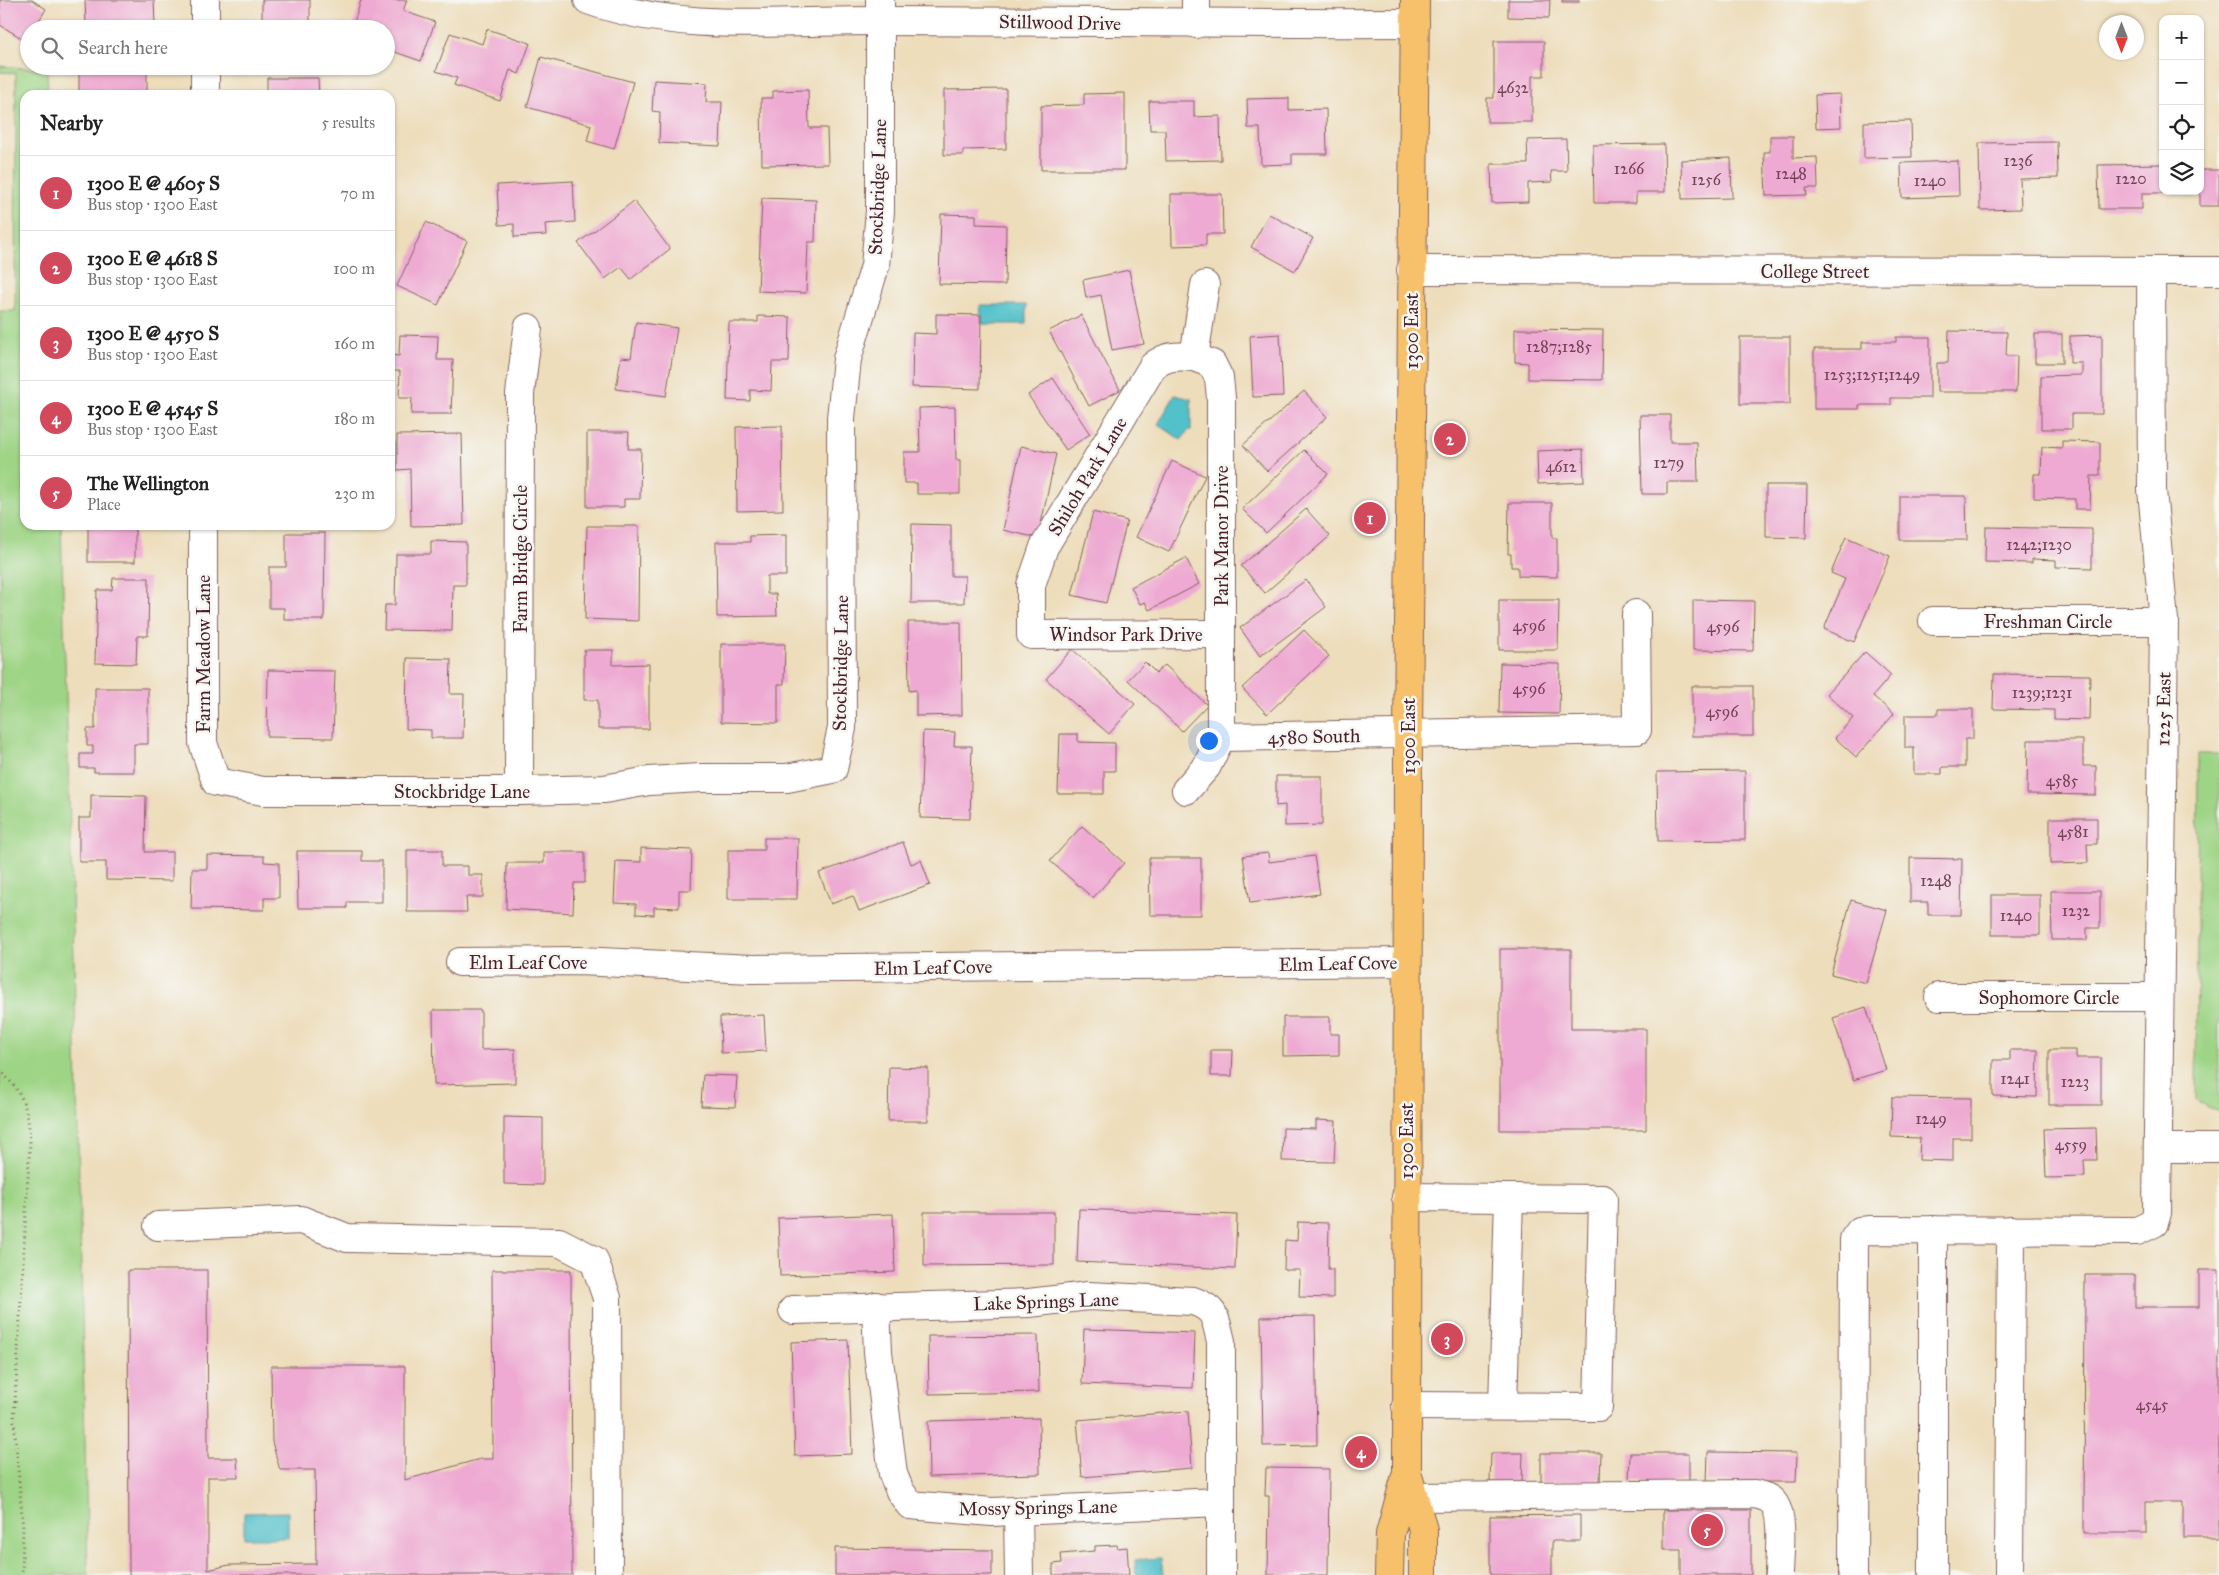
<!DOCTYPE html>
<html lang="en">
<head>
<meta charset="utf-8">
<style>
	body { margin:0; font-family:"IM FELL Great Primer",serif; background:#f6f6f6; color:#222 }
	.controls { position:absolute; right:15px; top:15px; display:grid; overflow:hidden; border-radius:10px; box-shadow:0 1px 4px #0004 }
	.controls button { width:45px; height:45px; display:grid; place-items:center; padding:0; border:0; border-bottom:1px solid #e0e0e0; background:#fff; color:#222; font:25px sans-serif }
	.compass { position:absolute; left:2099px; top:15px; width:45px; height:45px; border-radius:50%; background:#fff; box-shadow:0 1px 4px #0004; rotate:180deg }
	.you { position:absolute; left:1208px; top:740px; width:18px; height:18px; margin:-12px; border:4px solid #fff; border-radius:50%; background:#1a73e8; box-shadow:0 0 0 8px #1a73e833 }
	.badge { display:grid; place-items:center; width:32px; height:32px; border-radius:50%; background:#d1495b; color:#fff; font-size:16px; font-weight:700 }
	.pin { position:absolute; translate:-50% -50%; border:2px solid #fff; box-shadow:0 1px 5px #0006 }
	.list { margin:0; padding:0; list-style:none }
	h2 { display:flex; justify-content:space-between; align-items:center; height:65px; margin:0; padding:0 20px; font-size:21px }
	h2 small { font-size:16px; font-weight:400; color:#767676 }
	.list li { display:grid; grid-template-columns:32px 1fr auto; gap:15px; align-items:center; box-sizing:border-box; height:75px; padding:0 20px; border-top:1px solid #e0e0e0 }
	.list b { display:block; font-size:19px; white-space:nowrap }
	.list p { margin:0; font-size:16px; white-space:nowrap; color:#767676 }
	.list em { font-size:16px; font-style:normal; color:#767676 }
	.icon { flex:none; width:28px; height:28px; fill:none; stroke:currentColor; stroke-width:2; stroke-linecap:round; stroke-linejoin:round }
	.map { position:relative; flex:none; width:2219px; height:1575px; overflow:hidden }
	.search { position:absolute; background:#fff; box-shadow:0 1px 4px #0004; left:20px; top:20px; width:375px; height:55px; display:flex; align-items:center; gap:12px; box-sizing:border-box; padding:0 18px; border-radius:28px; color:#767676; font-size:19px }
	.panel { position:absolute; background:#fff; box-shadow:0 1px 4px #0004; left:20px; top:90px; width:375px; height:440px; border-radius:15px }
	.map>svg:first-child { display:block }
</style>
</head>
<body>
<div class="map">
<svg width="2219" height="1575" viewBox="0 0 2219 1575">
	<rect width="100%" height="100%" fill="#f6f6f2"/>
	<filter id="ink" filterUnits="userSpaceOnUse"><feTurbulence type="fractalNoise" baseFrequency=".02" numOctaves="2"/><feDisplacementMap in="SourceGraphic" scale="10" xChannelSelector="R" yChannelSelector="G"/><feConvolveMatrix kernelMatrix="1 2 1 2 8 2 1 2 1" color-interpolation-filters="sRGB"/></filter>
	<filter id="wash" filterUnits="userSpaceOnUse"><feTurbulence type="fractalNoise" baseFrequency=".0096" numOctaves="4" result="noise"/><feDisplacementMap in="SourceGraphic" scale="20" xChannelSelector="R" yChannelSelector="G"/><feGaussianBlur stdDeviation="1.12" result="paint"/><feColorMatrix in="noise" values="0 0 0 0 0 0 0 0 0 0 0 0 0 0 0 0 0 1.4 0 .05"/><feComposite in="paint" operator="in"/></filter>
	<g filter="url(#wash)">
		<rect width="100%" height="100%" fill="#edddbb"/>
		<!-- green -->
		<g fill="#9ed485" stroke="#747a58">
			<path d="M0,66l47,4 1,25h-23v430h36l13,436 14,614h-88v-1264h15l1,-238 -16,-1z"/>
			<path d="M2198,754h21v358l-11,-4 -12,-8z"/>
		</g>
		<!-- water -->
		<g fill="#53c1ca" stroke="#4e707a">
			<path d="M980,305h46v19h-44z"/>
			<path d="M1175,395l16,4v31h-2l-8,10 -23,-16z"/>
			<path d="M288,1512v26h-44v-25z"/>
			<path d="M1161,1558l2,17h-27l-1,-15z"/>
		</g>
		<g id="blocks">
			<!-- building -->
			<g fill="#eeaad2">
				<path d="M0,0h32l14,9 -12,20h-5l-3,12 -26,-16z"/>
				<path d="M85,0h69l1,25h-69z"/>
				<rect x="262" y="0" width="48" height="29"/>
				<path d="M361,0h46l-4,11 32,11 -14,39 -35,-12v-20h-34z"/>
				<path d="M1508,0h42l-1,18 -41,-1z"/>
				<rect x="1562" y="0" width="17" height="2"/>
				<path d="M487,29l43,14 -11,31 -9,-4 -10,31 -46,-16 3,-7 -21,-7 14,-38 32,11z"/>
				<path d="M1494,41h50v35h-12v46h-45v-24h7z"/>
				<path d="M541,57l92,25 -19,67 -27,-8 4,-16 -64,-18z"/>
				<rect x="79" y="66" width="68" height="29"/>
				<path d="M267,78h51l1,17h-52z"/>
				<path d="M654,80l53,3 -1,19h16l-2,44 -61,-3 1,-31 -8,-1z"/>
				<path d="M1006,89v60l-43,1v5h-19v-65z"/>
				<path d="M808,90l1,38h18l1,36 -66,1 -1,-67h12v-7z"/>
				<path d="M1125,93v77h-84v-64l43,-1v-11z"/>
				<path d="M1840,94l1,33 -25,1 -1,-33z"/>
				<path d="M1289,98v12l37,-1 1,45h-35v10l-31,1 -1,-37h-12l-1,-29z"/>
				<path d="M1149,101h45v16l26,-1 1,44 -55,1 -1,-31h-15z"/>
				<path d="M1911,121l1,36 -48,1v-36z"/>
				<path d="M1770,136h23v22l24,-1 1,31h-12l1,7 -41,1 -2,-44h6z"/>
				<path d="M1566,139l1,32h-16l1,11 -24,1v19l-36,1 -1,-39h37l-1,-24z"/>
				<path d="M2057,142l1,36 -38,1 1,30 -41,1 -1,-67z"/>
				<path d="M1664,144l1,48h-29v11h-42l-1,-58z"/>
				<path d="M1731,158l1,40 -50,1 -1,-39z"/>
				<path d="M1958,161l1,35 -57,2 -1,-35z"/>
				<path d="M2163,164v29h-21v16h-43l-1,-44z"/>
				<rect x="2200" y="170" width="19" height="36"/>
				<path d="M573,181l2,41 -30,2 1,11 -32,2v-13l-15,1 -2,-40z"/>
				<path d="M1171,194h51l1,40h-17v11l-34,1z"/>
				<path d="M762,198l54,2 -1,42h-7l-2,51 -48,-2z"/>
				<path d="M634,201l36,48 -39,30 -10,-12 -16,12 -27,-36z"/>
				<path d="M941,214l35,1v9l30,1 -1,60 -66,-1z"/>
				<path d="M1269,214l44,24 -18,33 -44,-24z"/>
				<path d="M426,222l41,19 -29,64 -41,-19z"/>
				<path d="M1129,270l15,74 -32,6 -11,-55 -15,3 -3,-18z"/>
				<path d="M936,314l45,1 -1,74 -68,-2 1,-54 23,1z"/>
				<path d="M1081,315l39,75 -31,16 -40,-75z"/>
				<path d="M758,316l32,1 -1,45h-17l-1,29 -21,-1v11l-23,-1 2,-78h29z"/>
				<path d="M636,322l41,6 -11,68 -50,-7 5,-32 10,1z"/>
				<path d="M1515,329l88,1 -1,50 -74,-1v-16l-13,-1z"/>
				<path d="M1949,331l58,1 -1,24h11l-1,36h-79v-29h11z"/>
				<path d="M1280,334l3,62 -30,1 -3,-61z"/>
				<rect x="2035" y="334" width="27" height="29"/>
				<path d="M400,335l38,1 -1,24h16l-2,54h-40l1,-16h-13l1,-27h-10v-16l9,1z"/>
				<path d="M2102,335v79h-30v15h-31v-53l41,-1v-12h-12v-27z"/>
				<rect x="1740" y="337" width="50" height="67"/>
				<path d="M1896,337h34v61h-39v7h-32v4h-45v-60h48v-7h34z"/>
				<path d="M1053,378l37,56 -24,16 -38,-55z"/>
				<path d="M1304,391l23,26 -60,54 -24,-26z"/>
				<path d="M955,407l1,53h4v34h-43v-11h-13v-31h16l-1,-44z"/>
				<path d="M1640,415h30v27h27l1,40h-31v12h-25z"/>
				<path d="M782,426l1,84 -46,1 -1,-84z"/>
				<path d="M587,432h42l-1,17h13l-1,50h-16v8h-37z"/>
				<path d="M462,434l2,91 -53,1 -1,-57 -13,1v-35z"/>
				<path d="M2062,441l38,1v34h-9l-1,33h-15v-10l-41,-1v-24h7l1,-27 20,1z"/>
				<path d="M1021,446l35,8 -18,84 -35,-8z"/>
				<path d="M1583,449l1,33 -46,2 -1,-33z"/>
				<path d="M1304,450l24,24 -62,59 -24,-24z"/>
				<path d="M1172,461l33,15 -36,76 -33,-15z"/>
				<path d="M1766,485h41l-1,53 -40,-1z"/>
				<path d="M1900,496h66l1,44h-67z"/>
				<path d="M1509,503h43v35h5v39l-39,-1v-9h-7v-13h-3z"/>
				<path d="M1306,509l24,27 -65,57 -24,-27z"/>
				<path d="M1093,512l34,9 -21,82 -34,-8z"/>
				<path d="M912,524l39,1v51h14l-1,27h-53z"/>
				<rect x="88" y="525" width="47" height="37"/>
				<path d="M587,526h52l-1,95 -53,-2z"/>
				<path d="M1986,527l106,2v39l-36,-1v-7l-24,-1v4l-47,-1z"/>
				<path d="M286,533h39l-1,87h-40v-12h-15v-41h17z"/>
				<path d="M786,535v41h-19v18h9l1,22 -60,1 -1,-75h34v-6z"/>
				<path d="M1846,537l44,19 -36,86 -30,-13 21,-50 -14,-6z"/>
				<path d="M431,541l35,1v43h-13l-1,46 -68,-1 1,-25h10l1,-51h35z"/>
				<path d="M1186,558l13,26 -50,26 -4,-8 -5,2 -9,-17z"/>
				<path d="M113,578h36l-1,58h-11l-1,28 -41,-1 2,-73h15z"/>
				<path d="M1306,580l20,27 -66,49 -20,-28z"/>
				<path d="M1499,600h60l-1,50h-59z"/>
				<path d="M1693,600l61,1 -1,50 -60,-1z"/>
				<path d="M908,622h53l1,93 -46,1v-26l-7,1z"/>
				<path d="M1304,630l25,26 -62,58 -25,-26z"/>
				<path d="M721,644h64l-1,40h-6v39l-57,-1z"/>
				<path d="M1072,649l63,55 -26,30 -63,-55z"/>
				<path d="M584,650h29v15l36,-1v65h-51v-29h-14z"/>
				<path d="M1865,652l26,23 -18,21 21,18 -38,43 -21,-19 18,-20 -26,-24z"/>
				<path d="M407,658l44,1 -1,35h14l-1,44h-32v-8l-25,-1z"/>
				<path d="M1145,662l11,11 9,-8 42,40 -25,26 -54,-51z"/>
				<path d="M1500,663l60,1 -1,50 -60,-1z"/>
				<path d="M268,670l67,1 -2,67 -66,-1z"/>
				<path d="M1994,674l96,1 -1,45 -35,-1v-9l-61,-1z"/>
				<rect x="1692" y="686" width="61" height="50"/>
				<path d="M95,688h53v56h-14v28h-40v-4h-14v-14h13v-8h-6v-17h8z"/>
				<path d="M1938,709h35v30h-8v28h-23v7h-28v-26h-9v-33h33z"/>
				<path d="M923,731l32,1 -1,14h18l-2,73 -50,-1z"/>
				<path d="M1060,734h18v8l37,1v28h-11v23h-46z"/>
				<path d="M2028,740h55v26h13v29l-69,-1z"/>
				<path d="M1745,771v69l-87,1 -1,-69z"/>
				<path d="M1276,776h46v49l-37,1v-21l-9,1z"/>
				<path d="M91,795l55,1 -1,56h27v29l-66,-1v-18h-27v-44h12z"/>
				<path d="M2050,818h47v26h-10l1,19 -38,1z"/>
				<path d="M1082,826l42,37 -31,35 -43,-37z"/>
				<path d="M764,838h34l-1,61h-69v-49h36z"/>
				<path d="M903,842l8,22 10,-4 9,25 -71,26 -6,-15 -22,8 -12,-31z"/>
				<path d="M641,848l51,2 -1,40h-12v18l-25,-1v8l-18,-1v-10l-22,-1 2,-42 25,1z"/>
				<path d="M407,850h35v16h26v9h15v22h-17l1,15h-60z"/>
				<path d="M297,851h65v10h20v41h-35v6h-49z"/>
				<path d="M544,852h41v31h-11l-1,30 -67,-4 1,-46h37z"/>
				<path d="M1268,853l1,9 45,-6 6,38 -70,9 -7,-47z"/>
				<path d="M207,855l57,1v6l15,1v35h-15v12l-73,-1 1,-40h15z"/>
				<path d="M1149,858h52v57h-51z"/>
				<path d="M1910,858l52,1 -1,56h-33v-13h-18z"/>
				<path d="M2051,891h49v37h-13v12h-35z"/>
				<rect x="1992" y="895" width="48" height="40"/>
				<path d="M1851,900l36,10 -21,73 -35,-9z"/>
				<path d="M1500,949h71v80h75v101h-146z"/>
				<path d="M1866,1007l20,63 -33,10 -20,-62z"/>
				<path d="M433,1010h48v40l34,-1v34l-81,2z"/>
				<path d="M764,1015l2,36 -45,2 -1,-36z"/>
				<path d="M1283,1017h47v17h9v21l-56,1z"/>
				<path d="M1211,1050h22l-1,26h-21z"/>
				<path d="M2010,1050h28l-1,47 -44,-1v-36h17z"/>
				<path d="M2049,1050h27v8h25v47h-52z"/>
				<path d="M889,1067l39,1v53h-40z"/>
				<path d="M703,1075l34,1 -2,31 -34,-1z"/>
				<path d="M1892,1097l79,1v40h-18v23l-34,-1 1,-22 -29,-1z"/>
				<path d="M504,1117l39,1v67l-39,-1z"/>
				<path d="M1316,1120l20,1 -2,41 -52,-1 1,-33 33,1z"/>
				<path d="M2096,1128l1,32h-13l1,17 -39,1 -2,-49z"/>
				<path d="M1079,1209l158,6 -2,54 -158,-7z"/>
				<path d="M924,1212h130v53l-130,1z"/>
				<path d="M893,1214l2,58 -115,4 -2,-58z"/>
				<path d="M1298,1222l31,1 -1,46h5v29l-34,-1 1,-27h-16l1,-30 12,1z"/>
				<path d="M128,1270h79l1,188h29l1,19h-30v93l21,-5 87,-1 -1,-94h-35l-8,-28 -1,-76h134v114l75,-21h13l-1,-189h79l1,305h-443z"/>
				<path d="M2199,1270h20v267h-36v-35h-37v31h-62l1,-258h50v32h64z"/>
				<path d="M1315,1316l2,129 -54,1 -2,-129z"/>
				<path d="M1084,1329l111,4 -2,55 -111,-4z"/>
				<path d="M1038,1335l1,57 -110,2 -1,-58z"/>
				<path d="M848,1340l4,114 -57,2 -4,-114z"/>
				<path d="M1188,1411l4,57 -110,9 -5,-57z"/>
				<path d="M1039,1418l1,56 -111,3 -1,-56z"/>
				<path d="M1708,1452l89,1 -1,29h-89z"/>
				<path d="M1491,1453h32l-1,29h-32z"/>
				<path d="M1541,1453h60l-1,29h-59z"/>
				<path d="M1630,1453h59v29h-60z"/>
				<path d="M1266,1468l63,1 -1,106h-60l1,-79h-4z"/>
				<path d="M1663,1510h88v65h-70v-25h-18z"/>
				<path d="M1580,1515v26h-28v34h-62v-59z"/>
				<path d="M1117,1545l1,3 9,-1 2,28h-76v-11l9,-1 -1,-9 34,-3v-5z"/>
				<path d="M835,1548l157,2v25h-157z"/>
			</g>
		</g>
	</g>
	<g filter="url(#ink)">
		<use href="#blocks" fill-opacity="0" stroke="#83625d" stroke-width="1"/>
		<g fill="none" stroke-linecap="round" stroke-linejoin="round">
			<!-- minor casing -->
			<g stroke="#83625d" stroke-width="30">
				<g id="minor">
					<path d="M588,0c94,34 196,20 293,21 178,0 356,3 534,2"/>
					<path d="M1196,24v-24"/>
					<path d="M205,29v-29"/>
					<path d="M205,95v-29"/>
					<path d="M1411,270l808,1"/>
					<path d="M1194,357c-17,-1 -27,-2 -41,9l-109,181 -13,38v50l190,-1"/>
					<path d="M203,525v218l13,39 47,9h256l85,-2 45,-8 51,-3h87l46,-9 9,-41 -1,-310 6,-59 28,-93 5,-55v-211"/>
					<path d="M1933,621h231"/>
					<path d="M1221,737l416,-7 -1,-116"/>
					<path d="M1186,790l21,-24 14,-29v-339l-2,-20 -7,-14 -18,-7 11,-72"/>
					<path d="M519,791l1,-397 8,-66"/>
					<path d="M460,962l118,-1 175,8 654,-7"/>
					<path d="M1939,997h220"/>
					<path d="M2159,1148h60"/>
					<path d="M158,1226l143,-6 46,18 212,4 35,18 13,38 1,277"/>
					<path d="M1933,1230v345"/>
					<path d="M876,1306l2,46 15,122 7,17 10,14 82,7 228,-10"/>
					<path d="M793,1310l236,-7 59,-7 105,5c24,8 22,18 28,40v234"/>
					<path d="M1406,1406l192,1 5,-208 -197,-2"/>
					<path d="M1503,1406l6,-208"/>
					<path d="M1415,1497l340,-3c8,2 16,4 20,11 9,14 4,53 4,70"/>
					<path d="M1018,1511l1,64"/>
					<path d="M1853,1575l1,-336 6,-8 11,-1 266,1 17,-8 3,-10 7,-592 -12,-131 -1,-219"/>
					<path d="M2009,1575l2,-345"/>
				</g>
			</g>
			<!-- major casing -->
			<g stroke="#83625d" stroke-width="30">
				<g id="major">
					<path d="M1407,1472l16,58v45"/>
					<path d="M1389,1575l1,-41 17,-62 1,-740 7,-732"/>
				</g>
			</g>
			<!-- path -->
			<path stroke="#83625d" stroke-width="3" stroke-dasharray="1 4" stroke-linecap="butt" d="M0,1070c25,26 28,37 30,73l-16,277 9,108 -1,47"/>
			<!-- minor -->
			<use href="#minor" stroke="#fff" stroke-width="28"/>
			<!-- major -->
			<use href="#major" stroke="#f6c16b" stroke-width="28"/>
		</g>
	</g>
	<g text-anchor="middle" stroke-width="5" stroke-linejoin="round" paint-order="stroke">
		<!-- number labels -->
		<g font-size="16" fill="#734255">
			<text x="1513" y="93">4632</text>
			<text x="2018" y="166">1236</text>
			<text x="1629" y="174">1266</text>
			<text x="1791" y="179">1248</text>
			<text x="2131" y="184">1220</text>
			<text x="1706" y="185">1256</text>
			<text x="1930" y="186">1240</text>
			<text x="1559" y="352">1287;1285</text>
			<text x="1872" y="380">1253;1251;1249</text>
			<text x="1669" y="468">1279</text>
			<text x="1561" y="472">4612</text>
			<text x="2039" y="550">1242;1230</text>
			<text x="1529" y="631">4596</text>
			<text x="1723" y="632">4596</text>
			<text x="1529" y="694">4596</text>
			<text x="2042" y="698">1239;1231</text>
			<text x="1722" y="717">4596</text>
			<text x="2062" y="786">4585</text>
			<text x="2073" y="837">4581</text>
			<text x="1936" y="886">1248</text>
			<text x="2076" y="916">1232</text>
			<text x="2016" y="921">1240</text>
			<text x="2015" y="1084">1241</text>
			<text x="2075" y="1087">1223</text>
			<text x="1931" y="1124">1249</text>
			<text x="2071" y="1150">4559</text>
			<text x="2152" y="1410">4545</text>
		</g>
		<!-- street labels -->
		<g font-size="19" fill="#4a1f2b" stroke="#f6f6f2">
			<text transform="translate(1060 22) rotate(1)" y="7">Stillwood Drive</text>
			<text transform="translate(877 187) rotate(-88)" y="7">Stockbridge Lane</text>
			<text x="1815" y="278">College Street</text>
			<text transform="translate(1411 331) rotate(-90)" y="7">1300 East</text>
			<text transform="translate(1087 476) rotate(-59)" y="7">Shiloh Park Lane</text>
			<text transform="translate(1221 536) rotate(-90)" y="7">Park Manor Drive</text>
			<text transform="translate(520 559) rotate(-90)" y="7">Farm Bridge Circle</text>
			<text x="2048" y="628">Freshman Circle</text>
			<text x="1126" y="641">Windsor Park Drive</text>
			<text transform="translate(203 654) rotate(-90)" y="7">Farm Meadow Lane</text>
			<text transform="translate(840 663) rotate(-89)" y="7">Stockbridge Lane</text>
			<text transform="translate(2163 709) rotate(-89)" y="7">1225 East</text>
			<text transform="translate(1314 736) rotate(-1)" y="7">4580 South</text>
			<text transform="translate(1408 736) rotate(-90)" y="7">1300 East</text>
			<text x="462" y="798">Stockbridge Lane</text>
			<text x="528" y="969">Elm Leaf Cove</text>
			<text transform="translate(1338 963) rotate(-1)" y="7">Elm Leaf Cove</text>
			<text transform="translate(933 967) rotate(-1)" y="7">Elm Leaf Cove</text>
			<text x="2049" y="1004">Sophomore Circle</text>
			<text transform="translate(1406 1141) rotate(-90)" y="7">1300 East</text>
			<text transform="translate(1046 1301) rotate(-2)" y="7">Lake Springs Lane</text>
			<text transform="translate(1038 1507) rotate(-1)" y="7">Mossy Springs Lane</text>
		</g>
	</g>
</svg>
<div class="controls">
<button>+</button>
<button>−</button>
<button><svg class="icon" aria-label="locate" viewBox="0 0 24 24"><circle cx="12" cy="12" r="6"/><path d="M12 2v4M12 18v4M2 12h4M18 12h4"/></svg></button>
<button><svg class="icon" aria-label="layers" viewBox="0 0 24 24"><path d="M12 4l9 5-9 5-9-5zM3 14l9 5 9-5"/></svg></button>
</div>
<svg class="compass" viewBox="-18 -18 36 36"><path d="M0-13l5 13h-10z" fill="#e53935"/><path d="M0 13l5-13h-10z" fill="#767676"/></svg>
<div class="you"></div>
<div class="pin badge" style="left:1370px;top:518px">1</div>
<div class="pin badge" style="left:1450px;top:439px">2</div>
<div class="pin badge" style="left:1447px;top:1339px">3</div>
<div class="pin badge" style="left:1361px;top:1452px">4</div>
<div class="pin badge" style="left:1707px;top:1530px">5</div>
<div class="search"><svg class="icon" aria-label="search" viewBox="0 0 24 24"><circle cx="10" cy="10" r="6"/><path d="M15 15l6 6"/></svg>Search here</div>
<section class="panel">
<h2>Nearby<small>5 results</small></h2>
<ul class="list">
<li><span class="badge">1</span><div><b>1300 E @ 4605 S</b><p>Bus stop · 1300 East</p></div><em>70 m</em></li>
<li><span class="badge">2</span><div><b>1300 E @ 4618 S</b><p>Bus stop · 1300 East</p></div><em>100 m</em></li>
<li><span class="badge">3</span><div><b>1300 E @ 4550 S</b><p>Bus stop · 1300 East</p></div><em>160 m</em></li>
<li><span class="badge">4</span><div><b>1300 E @ 4545 S</b><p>Bus stop · 1300 East</p></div><em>180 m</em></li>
<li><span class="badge">5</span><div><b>The Wellington</b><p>Place</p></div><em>230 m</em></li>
</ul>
</section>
</div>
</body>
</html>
